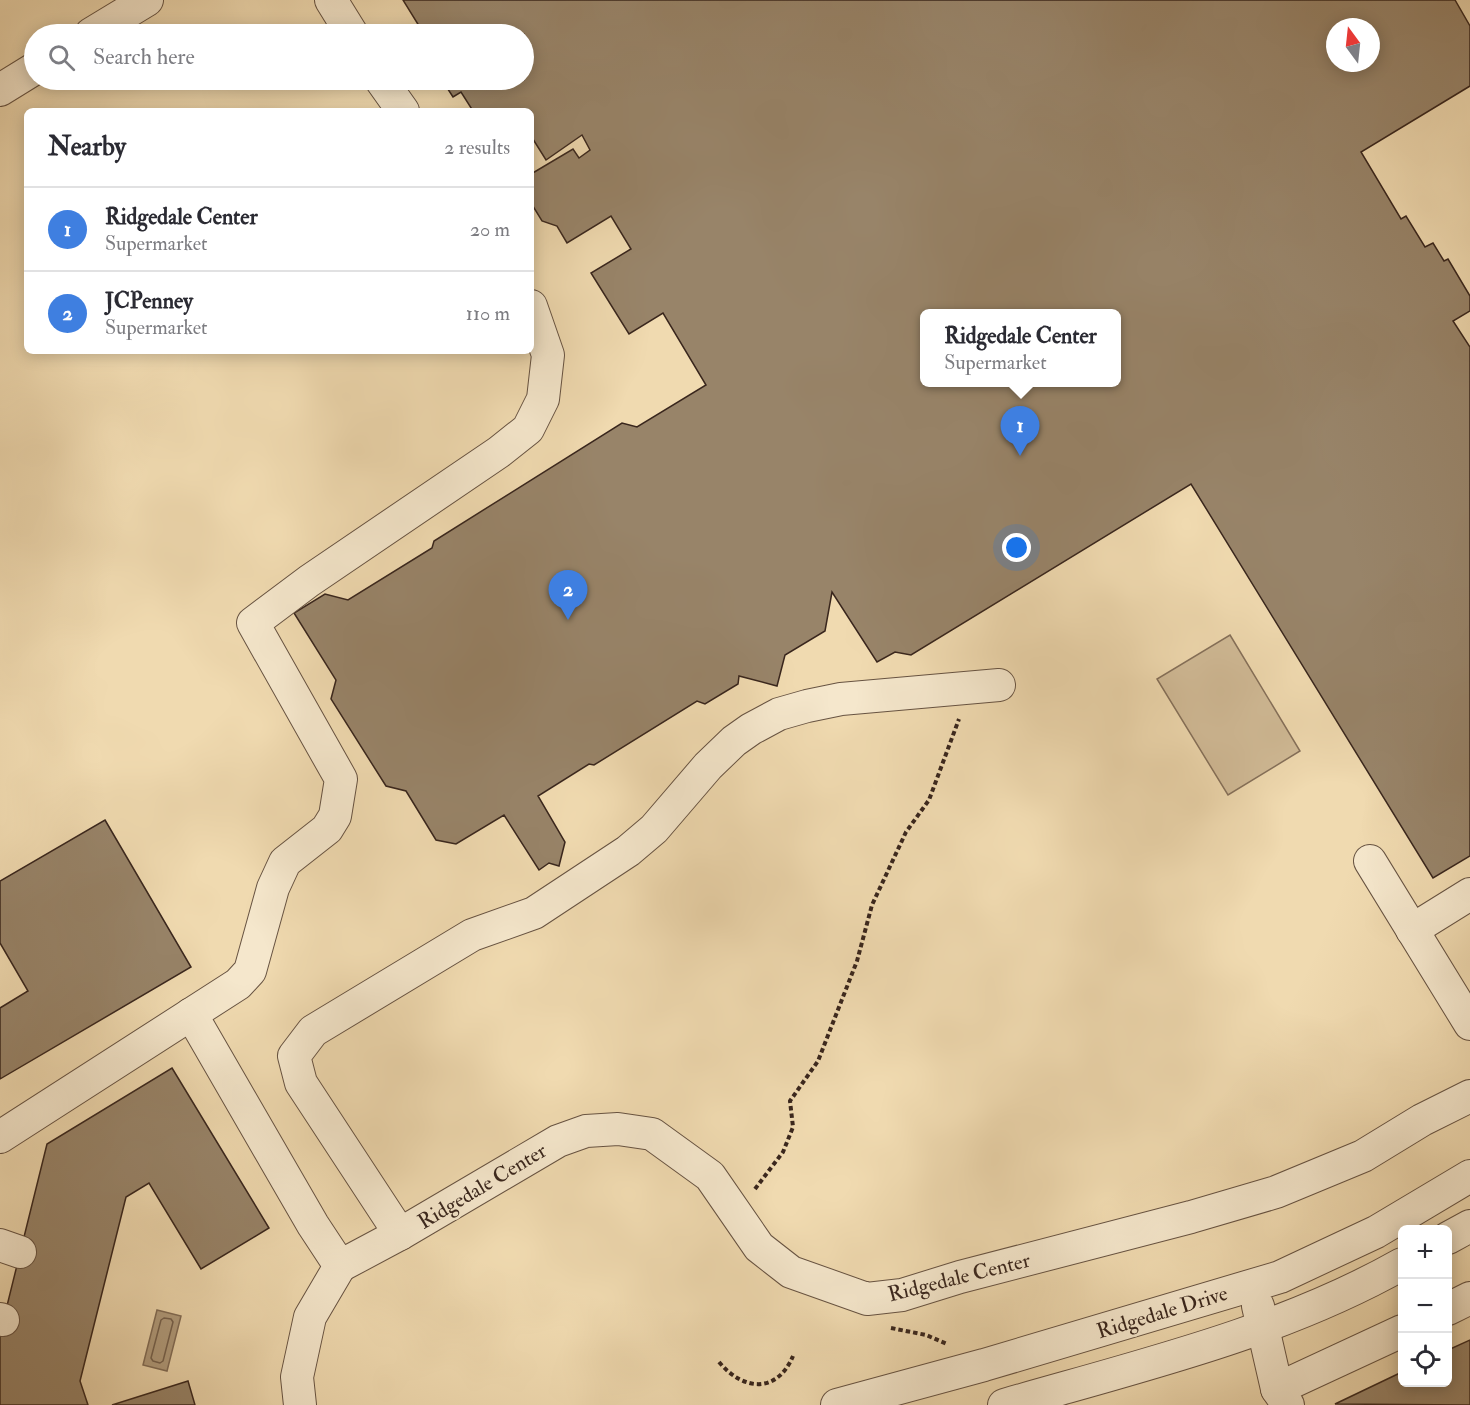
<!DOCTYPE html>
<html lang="en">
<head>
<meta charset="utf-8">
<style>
	body { margin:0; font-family:"IM FELL Double Pica",serif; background:#f2f2f3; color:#2b2b33 }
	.controls { position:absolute; right:18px; bottom:18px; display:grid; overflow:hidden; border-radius:9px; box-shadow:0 3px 15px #0003 }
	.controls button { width:54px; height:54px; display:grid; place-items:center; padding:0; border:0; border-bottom:2px solid #e1e1e2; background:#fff; color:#2b2b33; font:30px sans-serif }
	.compass { position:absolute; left:1326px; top:18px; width:54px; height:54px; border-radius:50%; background:#fff; box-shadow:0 3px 15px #0003; rotate:345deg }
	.you { position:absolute; left:1017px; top:548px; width:21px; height:21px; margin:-15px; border:4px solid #fff; border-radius:50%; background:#1a73e8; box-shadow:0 0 0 9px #1a73e833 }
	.badge { display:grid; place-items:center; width:39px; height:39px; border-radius:50%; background:#d93025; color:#fff; font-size:20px; font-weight:700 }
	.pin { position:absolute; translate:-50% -50px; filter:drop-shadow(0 2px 3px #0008) }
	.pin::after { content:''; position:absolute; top:32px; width:21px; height:18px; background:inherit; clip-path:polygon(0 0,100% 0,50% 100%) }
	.popup { position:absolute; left:920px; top:309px; width:201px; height:78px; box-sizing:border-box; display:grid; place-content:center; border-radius:9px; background:#fff; filter:drop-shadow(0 2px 4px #0005); font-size:20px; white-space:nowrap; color:#7c7c81 }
	.popup b { font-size:22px; color:#2b2b33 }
	.popup::after { content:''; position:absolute; left:50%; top:100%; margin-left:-12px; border:12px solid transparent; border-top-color:#fff }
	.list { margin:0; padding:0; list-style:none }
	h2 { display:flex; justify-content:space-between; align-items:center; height:78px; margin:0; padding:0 24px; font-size:26px }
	h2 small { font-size:20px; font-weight:400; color:#7c7c81 }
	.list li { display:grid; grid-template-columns:39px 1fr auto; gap:18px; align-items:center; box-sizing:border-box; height:84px; padding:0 24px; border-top:2px solid #e1e1e2 }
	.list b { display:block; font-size:22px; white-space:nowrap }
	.list p { margin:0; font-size:20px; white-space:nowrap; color:#7c7c81 }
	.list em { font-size:20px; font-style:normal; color:#7c7c81 }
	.icon { flex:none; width:33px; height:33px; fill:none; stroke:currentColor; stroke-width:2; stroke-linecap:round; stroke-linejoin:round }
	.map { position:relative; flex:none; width:1470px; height:1405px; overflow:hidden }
	.search { position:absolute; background:#fff; box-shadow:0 3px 15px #0003; left:24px; top:24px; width:510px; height:66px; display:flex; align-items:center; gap:15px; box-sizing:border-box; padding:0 21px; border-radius:33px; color:#7c7c81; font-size:22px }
	.panel { position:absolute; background:#fff; box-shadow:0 3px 15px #0003; left:24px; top:108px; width:510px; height:246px; border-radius:9px }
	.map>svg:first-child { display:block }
</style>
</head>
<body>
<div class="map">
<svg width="1470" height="1405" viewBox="0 0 1470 1405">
	<rect width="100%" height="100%" fill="#f0dab0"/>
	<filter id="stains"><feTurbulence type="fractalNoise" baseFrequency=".00333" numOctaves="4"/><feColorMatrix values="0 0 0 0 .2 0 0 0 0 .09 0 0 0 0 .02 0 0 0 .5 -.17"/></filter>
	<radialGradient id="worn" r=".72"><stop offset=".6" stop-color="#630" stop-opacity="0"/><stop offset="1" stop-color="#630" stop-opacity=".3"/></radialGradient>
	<!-- green -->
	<path fill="#d1bb97" stroke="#85705a" stroke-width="1.5" d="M1230,635l70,116 -72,44 -71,-116z"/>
	<!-- water -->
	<path fill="#b29d7e" stroke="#826d57" stroke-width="1.5" d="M157,1310l24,6 -14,55 -24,-6z"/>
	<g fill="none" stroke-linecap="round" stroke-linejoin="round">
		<!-- shore -->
		<path stroke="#76624e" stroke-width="1.5" d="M164,1318l7,1 2,3 -10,39 -3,2 -7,-2 -2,-3 10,-38z"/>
	</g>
	<!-- building -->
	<g fill="#988469" stroke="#39261d" stroke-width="1.5" fill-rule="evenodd">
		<path d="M403,0h1052l15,26v60l-109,66 40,67 5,-3 19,31 8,-4 11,18 4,-2 22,37v15l-17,10 17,26v509l-37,22 -242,-394 -280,171 -16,-3 -18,10 -45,-70 -7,39 -40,24 -8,31 -38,-10 -1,8 -33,20 -8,-3 -103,64 -5,-1 -51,32 27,46 -6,24 -10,-3 -10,7 -35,-55 -48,29 -20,-4 -30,-49 -20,-5 -55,-87 5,-19 -42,-67 31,-19 23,6 84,-52 2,-7 188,-118 15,4 69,-42 -43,-72 -34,21 -38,-61 40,-24 -20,-33 -44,27 -10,-17 -15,-5 -11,-18v-29l42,-25 6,9 11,-8 -8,-15 -36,25 -15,-24v-25h-58l-12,-19 -8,5 -11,-17h82v-46h-100zM1335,27h36v36h-36zM924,314h192v68h-192z"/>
		<path d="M105,820l86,147 -191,112v-71l28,-17 -28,-48v-62z"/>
		<path d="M172,1068l97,160 -68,41 -52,-86 -23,14 -46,184 8,24h-88v-71l47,-190z"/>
		<path d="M1470,1340v65l-135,-1 67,-32v10h46v-32z"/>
		<path d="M188,1381l7,24h-83z"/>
	</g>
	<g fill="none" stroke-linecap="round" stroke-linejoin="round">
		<!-- minor casing -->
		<g stroke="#675342" stroke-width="34">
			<g id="minor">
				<path d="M331,0l21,34"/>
				<path d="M91,34l56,-34"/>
				<path d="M381,80l22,31"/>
				<path d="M0,90l34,-21"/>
				<path d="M1370,861l100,163"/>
				<path d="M1412,930l58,-36"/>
				<path d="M191,1014l122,211 27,41 60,-32 158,-93 28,-10 32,-2 34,5 58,42 49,71 32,25 76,27 35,-4 58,-18 231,-60 85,-25 87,-36 59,-36 48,-24"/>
				<path d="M0,1137l238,-153 12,-13 23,-83 12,-26 42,-33 8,-13 6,-37 -88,-156 56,-42 190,-129 29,-23 15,-30 5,-44 -17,-49"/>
				<path d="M400,1234l-99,-151 -7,-27 19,-25 159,-96 62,-22 94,-62 26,-22 54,-63 26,-25 17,-12 28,-15 28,-8 34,-7 158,-14"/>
				<path d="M1448,1238l22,-12"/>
				<path d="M0,1245l20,7"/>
				<path d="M1258,1306l19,83 11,16"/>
				<path d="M1448,1309l22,-11"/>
				<path d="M0,1319l3,1"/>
				<path d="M1277,1389l125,-58"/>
				<path d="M300,1405l-3,-28 13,-60 30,-51"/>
				<path d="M837,1405l147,-40 296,-88 96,-45 94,-56"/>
				<path d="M1004,1405c135,-39 276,-72 398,-141"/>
			</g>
		</g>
		<!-- path -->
		<g stroke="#39261d" stroke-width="4" stroke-dasharray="4.5 3" stroke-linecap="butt">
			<path d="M755,1189l28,-37 10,-25 -3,-26 28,-40 39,-100 15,-56 34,-73 23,-32 30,-81"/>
			<path d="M891,1328l35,7 21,9"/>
			<path d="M719,1362c24,29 58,32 74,-6"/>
		</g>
		<!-- minor -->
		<use href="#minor" stroke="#f5e7cc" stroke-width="32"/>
	</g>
	<g text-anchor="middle" stroke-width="5" stroke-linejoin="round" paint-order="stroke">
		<!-- street labels -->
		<g font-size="21" fill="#39261d" stroke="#f5e7cc">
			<text transform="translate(482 1186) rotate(-31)" y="7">Ridgedale Center</text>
			<text transform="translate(959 1277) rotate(-14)" y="7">Ridgedale Center</text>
			<text transform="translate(1162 1312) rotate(-17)" y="7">Ridgedale Drive</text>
		</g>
	</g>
	<rect width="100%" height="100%" filter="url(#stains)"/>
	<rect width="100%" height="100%" fill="url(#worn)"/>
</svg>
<div class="controls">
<button>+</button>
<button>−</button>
<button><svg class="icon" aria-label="locate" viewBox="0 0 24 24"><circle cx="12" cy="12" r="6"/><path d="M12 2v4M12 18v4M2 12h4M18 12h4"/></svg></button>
</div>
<svg class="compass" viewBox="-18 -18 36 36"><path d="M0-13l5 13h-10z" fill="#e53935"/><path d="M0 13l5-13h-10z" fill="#7c7c81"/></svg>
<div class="you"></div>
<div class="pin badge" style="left:1020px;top:456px;background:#3f7fe0">1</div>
<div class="popup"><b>Ridgedale Center</b>Supermarket</div>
<div class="pin badge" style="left:568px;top:620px;background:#3f7fe0">2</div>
<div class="search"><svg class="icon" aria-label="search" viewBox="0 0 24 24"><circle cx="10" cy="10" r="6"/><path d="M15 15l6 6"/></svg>Search here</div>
<section class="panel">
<h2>Nearby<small>2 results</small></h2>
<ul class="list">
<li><span class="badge" style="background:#3f7fe0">1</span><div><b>Ridgedale Center</b><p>Supermarket</p></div><em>20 m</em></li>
<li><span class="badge" style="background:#3f7fe0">2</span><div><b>JCPenney</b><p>Supermarket</p></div><em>110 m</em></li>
</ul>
</section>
</div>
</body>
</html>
